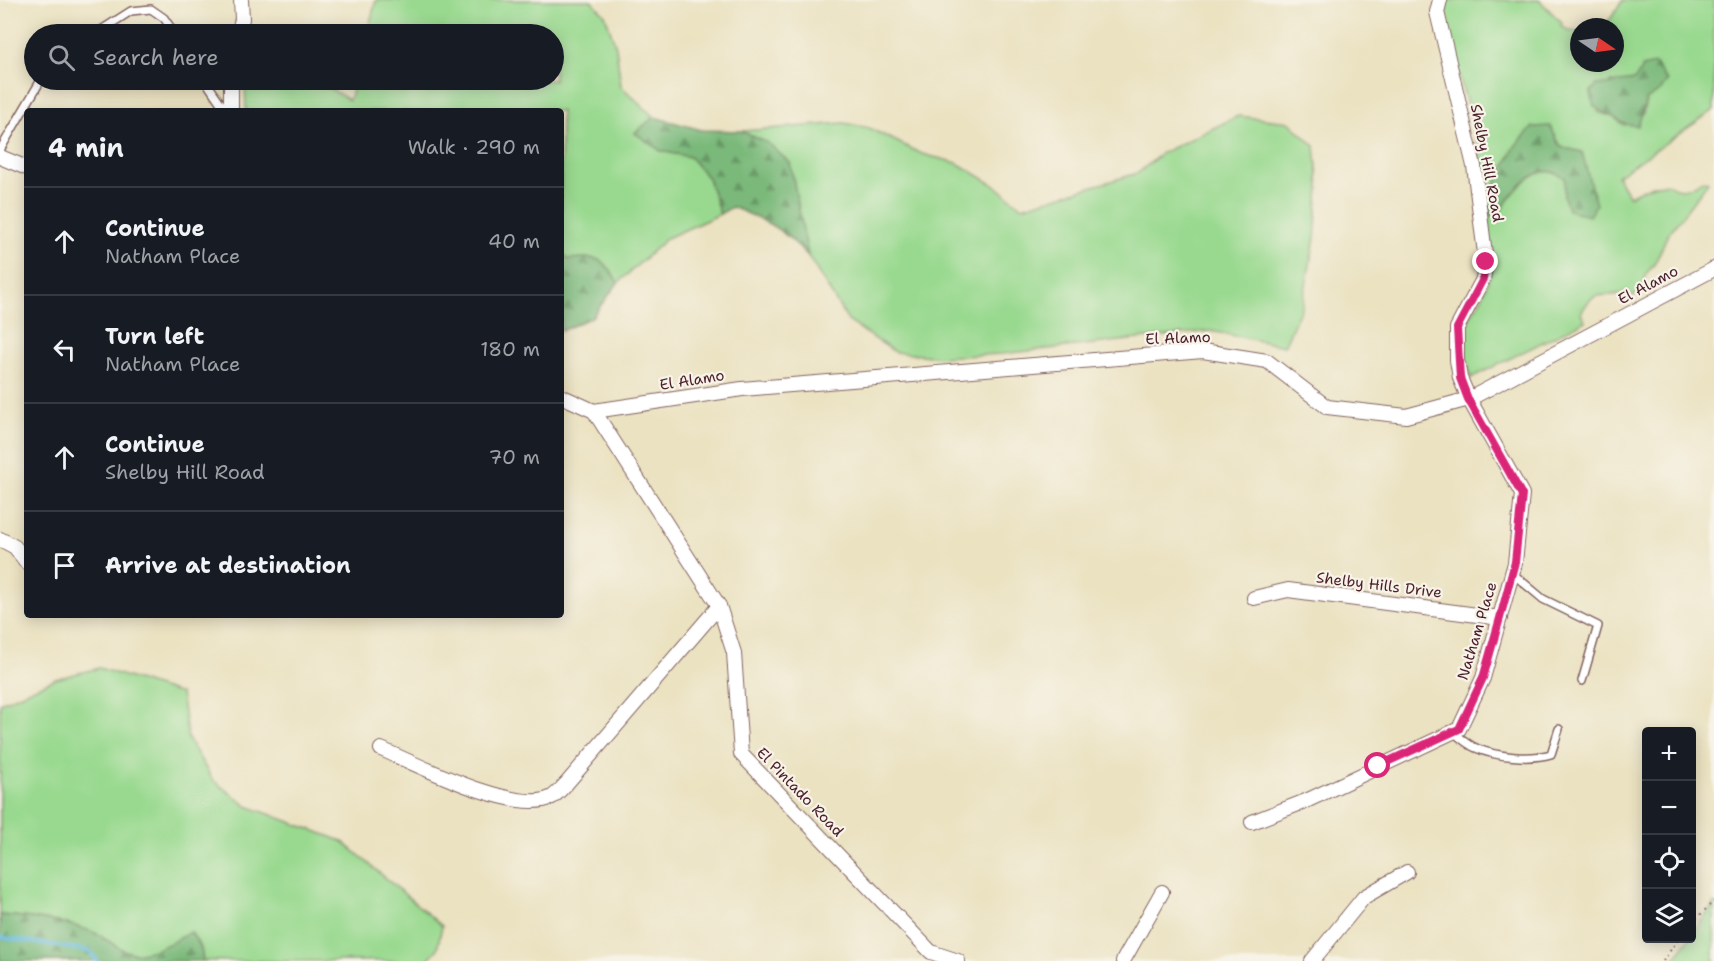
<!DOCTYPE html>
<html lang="en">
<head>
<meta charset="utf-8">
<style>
	body { margin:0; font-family:"Shantell Sans",sans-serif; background:#242831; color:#f1f3f6 }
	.controls { position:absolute; right:18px; bottom:18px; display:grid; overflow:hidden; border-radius:6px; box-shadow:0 3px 15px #0003 }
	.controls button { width:54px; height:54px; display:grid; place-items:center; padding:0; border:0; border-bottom:2px solid #363941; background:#171b24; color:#f1f3f6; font:30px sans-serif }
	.compass { position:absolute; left:1570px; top:18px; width:54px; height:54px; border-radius:50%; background:#171b24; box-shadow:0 3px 15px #0003; rotate:103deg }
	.stop { position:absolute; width:18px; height:18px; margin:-14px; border:4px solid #db2777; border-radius:50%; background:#fff }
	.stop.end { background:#db2777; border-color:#fff; box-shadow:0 2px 6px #0008 }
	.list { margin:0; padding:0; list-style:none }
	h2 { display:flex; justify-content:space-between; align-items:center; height:78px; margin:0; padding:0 24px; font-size:26px }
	h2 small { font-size:20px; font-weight:400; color:#9ea1a6 }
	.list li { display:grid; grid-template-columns:39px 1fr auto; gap:18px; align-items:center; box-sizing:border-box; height:108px; padding:0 24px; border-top:2px solid #363941 }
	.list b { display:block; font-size:22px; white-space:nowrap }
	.list p { margin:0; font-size:20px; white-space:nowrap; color:#9ea1a6 }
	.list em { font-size:20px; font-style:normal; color:#9ea1a6 }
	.icon { flex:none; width:33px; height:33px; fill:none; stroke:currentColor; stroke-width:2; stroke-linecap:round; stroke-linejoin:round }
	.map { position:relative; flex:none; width:1714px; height:961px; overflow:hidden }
	.search { position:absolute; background:#171b24; box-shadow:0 3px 15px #0003; left:24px; top:24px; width:540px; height:66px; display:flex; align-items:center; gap:15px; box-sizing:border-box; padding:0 21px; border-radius:33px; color:#9ea1a6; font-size:22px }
	.panel { position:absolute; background:#171b24; box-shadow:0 3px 15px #0003; left:24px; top:108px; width:540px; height:510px; border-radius:6px }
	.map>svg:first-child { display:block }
</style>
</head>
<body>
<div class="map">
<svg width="1714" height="961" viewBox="0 0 1714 961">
	<defs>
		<pattern id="forest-firs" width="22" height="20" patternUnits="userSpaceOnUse" patternTransform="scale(1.5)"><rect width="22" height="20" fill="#7ab97a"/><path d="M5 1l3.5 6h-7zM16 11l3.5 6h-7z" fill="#669664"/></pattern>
	</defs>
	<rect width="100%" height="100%" fill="#f7f3e8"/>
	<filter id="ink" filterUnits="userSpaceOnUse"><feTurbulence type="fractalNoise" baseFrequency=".0167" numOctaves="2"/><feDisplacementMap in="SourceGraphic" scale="12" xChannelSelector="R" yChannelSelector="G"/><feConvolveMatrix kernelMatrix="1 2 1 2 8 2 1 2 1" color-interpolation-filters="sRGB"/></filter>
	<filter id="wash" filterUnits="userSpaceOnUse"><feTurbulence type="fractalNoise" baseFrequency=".008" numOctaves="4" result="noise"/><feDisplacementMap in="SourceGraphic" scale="24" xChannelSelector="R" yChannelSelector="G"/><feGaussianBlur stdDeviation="1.35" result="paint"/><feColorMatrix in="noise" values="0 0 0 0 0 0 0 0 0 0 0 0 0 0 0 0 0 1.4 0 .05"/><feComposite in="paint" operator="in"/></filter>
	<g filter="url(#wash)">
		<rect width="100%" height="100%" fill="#ebe2c1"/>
		<!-- green -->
		<g fill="#99d98f" stroke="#727c5d" stroke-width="1.5" fill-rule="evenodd">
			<path d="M376,0h215l14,15 11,32 5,39 33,31 -19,16 26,18 29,6 18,21 12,36 -53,24 -49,45c-15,-28 -20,-26 -50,-24l-7,-7v-141h-315l-1,-31h71l33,20 6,-20h199v-46h-187z"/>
			<path d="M1446,0h93l23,23 -1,3 7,4 11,1v32h36v-36h-15l11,-9 12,-18h91v110l-97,66 12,20 23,-11 17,-1c11,9 22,4 33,-4l6,2 -41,54 -12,27 -9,11 -4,18 -9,4 -5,-5c-26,11 -31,-7 -47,22l4,8 -114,57 -8,-33 3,-22 16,-25 10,-29 -4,-52 11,-4c14,-21 37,-56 66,-35l-1,18 30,-2 -5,-10 -7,-32 -21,-5 -11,-21 -34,19 -23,43 -7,4 -11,-59 -33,-117zM1635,80l26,10 -15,10 -3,14 -19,11 -11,-8 -15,-5 12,-30 14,1z"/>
			<path d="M1238,116l51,6 26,24 4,40 -4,52 -13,68 -18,40 -73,-15 -209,23 -63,3 -44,-5 -47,-31 -40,-65 -18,-93 -49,-32 103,-8 25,5 53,26 35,9 39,23 26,21 116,-34 24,-20z"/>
			<path d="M99,668l82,26 7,45 25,41 34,26 95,35 100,85 -5,24 -11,11h-223l-2,-13 -10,-16c-16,8 -34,21 -52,22 -17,0 -32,-16 -47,-21 -29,-11 -61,-16 -92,-18v-212l55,-24z"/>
			<path d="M1714,904v57h-41z"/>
		</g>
		<!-- forest -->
		<g fill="url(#forest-firs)" stroke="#626c52" stroke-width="1.5">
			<path d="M1655,64l12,17 -6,9 -15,10 -8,26c-11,-1 -14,-2 -23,-8 -15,-9 -24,-6 -24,-27l6,-6 38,-5 7,-13z"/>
			<path d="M654,117l48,13 39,1 27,12 22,20 18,93c-26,-28 -41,-35 -76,-49l-12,7 -12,-36 -18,-21 -29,-6 -26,-18z"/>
			<path d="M1550,126l11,21 21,5 14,53 -7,11 -21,-6 -4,-14 1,-18c-28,-21 -52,14 -66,35l-11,4 -2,-25 7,-4 23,-43 17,-18z"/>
			<path d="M561,252l7,7c30,-2 35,-4 50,24l-26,34 -31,14z"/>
			<path d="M0,915c28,2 69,6 95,18 13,6 30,23 45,20 18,-2 35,-12 51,-21l10,16 2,13h-203z"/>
		</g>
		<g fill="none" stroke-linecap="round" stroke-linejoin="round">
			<!-- stream -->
			<path stroke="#62b9df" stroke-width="4" d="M0,937l90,14 7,10"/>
		</g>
	</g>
	<g filter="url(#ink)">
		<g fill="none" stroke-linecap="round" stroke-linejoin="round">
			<!-- lane casing -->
			<g stroke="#826360" stroke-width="10">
				<g id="lane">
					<path d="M95,34l36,-23 20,-2 13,9 11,16"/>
					<path d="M205,80l21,31"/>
					<path d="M0,150l41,-70"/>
					<path d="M1512,573l31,26 55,27 -16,55"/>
					<path d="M1453,732c7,5 15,13 23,16 20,9 54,12 75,6l8,-25"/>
				</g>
			</g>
			<!-- street casing -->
			<g stroke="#826360" stroke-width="16">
				<g id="street">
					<path d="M238,34l4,-15 -1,-19"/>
					<path d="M231,111v-31"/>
					<path d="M0,157l27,11"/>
					<path d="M561,396l33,15 125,195 15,47 7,101 190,198 27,9"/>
					<path d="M594,411l148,-22 461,-38 64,10 60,46 79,9 63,-17 245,-130"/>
					<path d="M0,539l15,8 12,16"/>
					<path d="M1254,598l34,-8 212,28"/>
					<path d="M381,749c35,15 137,67 171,48 5,-3 10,-9 14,-13l153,-178"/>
					<path d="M1252,822l54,-21 153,-72 24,-51 32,-115 7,-69 -53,-95 -9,-21 -3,-18v-32l26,-49 3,-17 -12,-96 -37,-154 3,-12"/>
					<path d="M1123,961l39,-69"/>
					<path d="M1312,961l52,-64 43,-25"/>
				</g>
			</g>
			<!-- path -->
			<g stroke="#826360" stroke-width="2" stroke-dasharray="1.5 4.5" stroke-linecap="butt">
				<path d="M1692,923l22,-22"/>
				<path d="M1663,961l16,-23"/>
			</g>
			<!-- lane -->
			<use href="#lane" stroke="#fff" stroke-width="7"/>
			<!-- street -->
			<use href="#street" stroke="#fff" stroke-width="14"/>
		</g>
	</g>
	<g fill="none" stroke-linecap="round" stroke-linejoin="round" filter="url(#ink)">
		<!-- route -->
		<path stroke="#db2777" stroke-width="8" d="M1378,766l81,-37 24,-51 17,-60 15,-56 7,-67 -54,-96 -8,-21 -3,-50 26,-49 3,-17"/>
	</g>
	<g text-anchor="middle" stroke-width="4.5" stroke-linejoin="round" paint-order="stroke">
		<!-- street labels -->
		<g font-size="15" fill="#4a1f2b" stroke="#f7f3e8">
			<text transform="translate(1487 163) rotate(79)" y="5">Shelby Hill Road</text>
			<text transform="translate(1648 285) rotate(-28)" y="5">El Alamo</text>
			<text transform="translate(1178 338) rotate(-2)" y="5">El Alamo</text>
			<text transform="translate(692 380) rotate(-9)" y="5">El Alamo</text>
			<text transform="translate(1379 585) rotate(7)" y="5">Shelby Hills Drive</text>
			<text transform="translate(1477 631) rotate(-73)" y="5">Natham Place</text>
			<text transform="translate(800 792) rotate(46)" y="5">El Pintado Road</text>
		</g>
	</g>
</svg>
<div class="controls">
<button>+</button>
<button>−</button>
<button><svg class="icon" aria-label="locate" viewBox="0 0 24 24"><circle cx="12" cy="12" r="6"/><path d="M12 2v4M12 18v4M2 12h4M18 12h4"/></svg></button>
<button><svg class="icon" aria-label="layers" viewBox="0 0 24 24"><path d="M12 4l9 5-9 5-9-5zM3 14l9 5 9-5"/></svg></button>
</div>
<svg class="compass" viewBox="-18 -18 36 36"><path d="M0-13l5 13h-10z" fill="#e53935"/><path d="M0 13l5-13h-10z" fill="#9ea1a6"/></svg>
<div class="stop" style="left:1378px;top:766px"></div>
<div class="stop end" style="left:1486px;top:262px"></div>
<div class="search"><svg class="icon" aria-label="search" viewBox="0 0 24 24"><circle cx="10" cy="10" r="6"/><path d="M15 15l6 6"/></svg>Search here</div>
<section class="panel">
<h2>4 min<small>Walk · 290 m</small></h2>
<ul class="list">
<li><svg class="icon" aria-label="ahead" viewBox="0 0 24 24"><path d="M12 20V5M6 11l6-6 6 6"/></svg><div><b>Continue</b><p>Natham Place</p></div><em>40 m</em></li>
<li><svg class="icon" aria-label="left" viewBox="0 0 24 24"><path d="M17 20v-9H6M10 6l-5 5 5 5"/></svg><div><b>Turn left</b><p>Natham Place</p></div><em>180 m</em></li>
<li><svg class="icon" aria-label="ahead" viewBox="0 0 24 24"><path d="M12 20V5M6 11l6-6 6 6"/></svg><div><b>Continue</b><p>Shelby Hill Road</p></div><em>70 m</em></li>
<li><svg class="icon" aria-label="arrive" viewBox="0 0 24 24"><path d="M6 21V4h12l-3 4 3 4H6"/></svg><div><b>Arrive at destination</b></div></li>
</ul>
</section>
</div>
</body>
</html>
